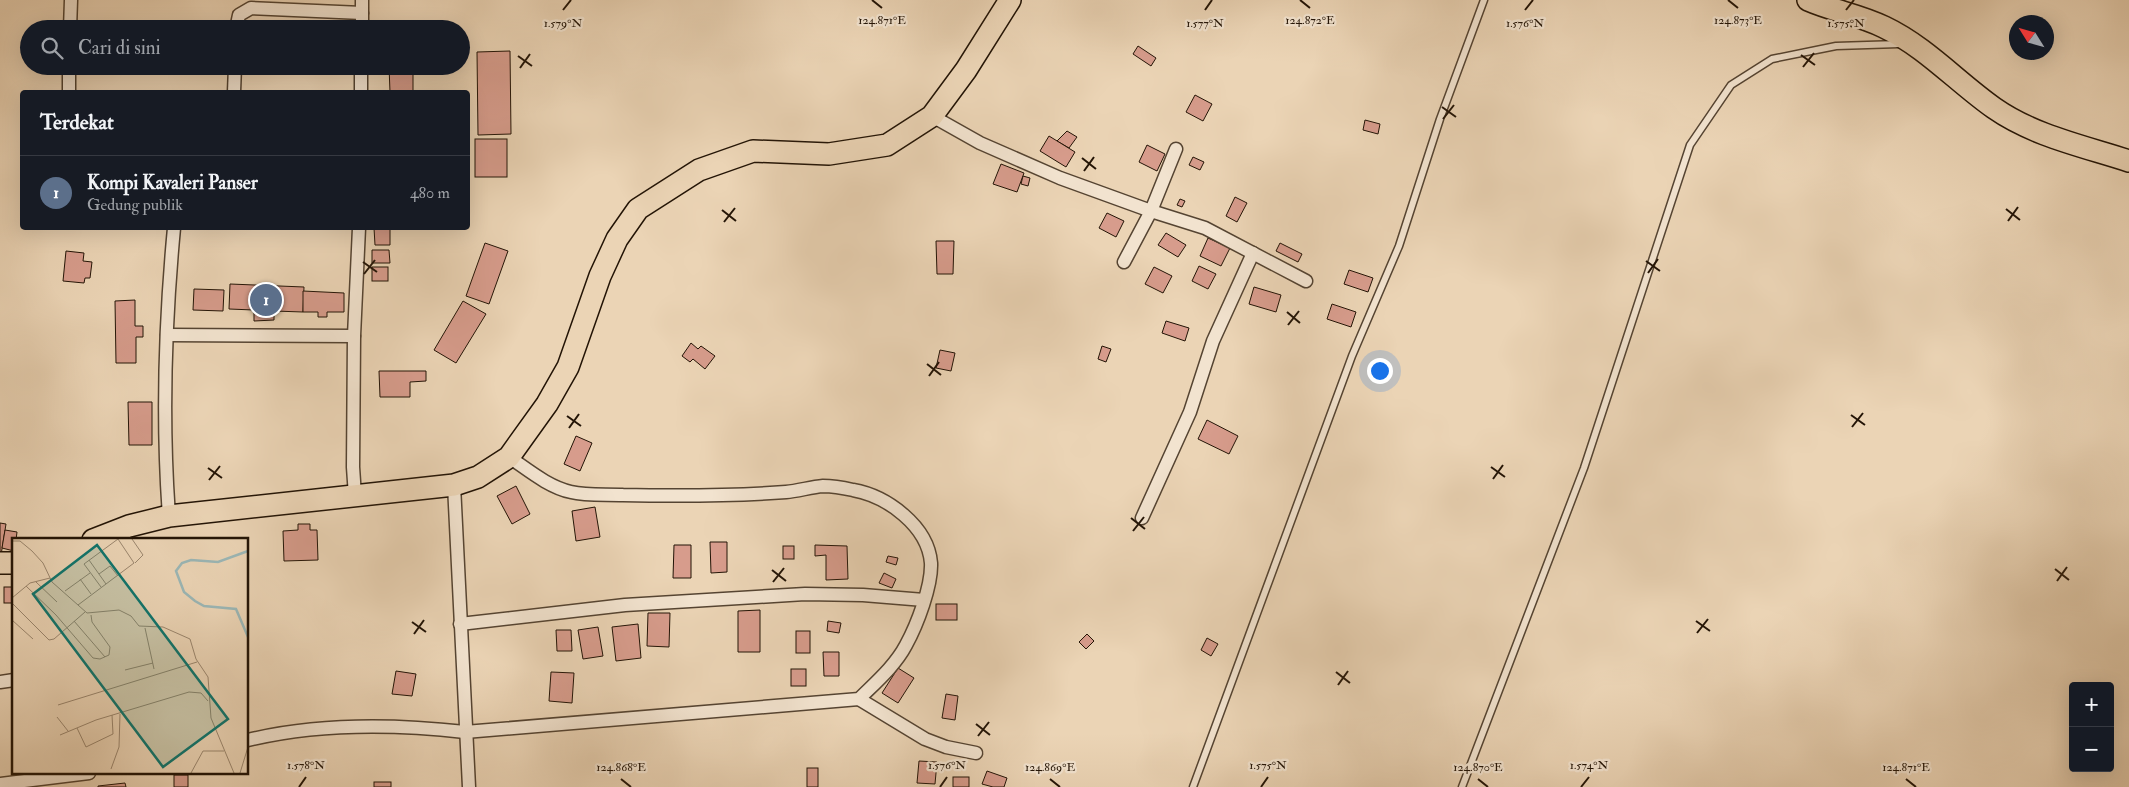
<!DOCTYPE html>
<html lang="id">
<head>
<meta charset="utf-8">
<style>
	body { margin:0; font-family:"IM FELL Double Pica",serif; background:#242831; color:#f1f3f6 }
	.controls { position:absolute; right:15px; bottom:15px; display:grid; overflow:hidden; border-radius:5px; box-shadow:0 5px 20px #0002 }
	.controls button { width:45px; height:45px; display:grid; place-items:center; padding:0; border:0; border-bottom:1px solid #363941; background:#171b24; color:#f1f3f6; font:25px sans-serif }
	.compass { position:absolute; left:2009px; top:15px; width:45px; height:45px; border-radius:50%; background:#171b24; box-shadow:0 5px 20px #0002; rotate:307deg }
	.you { position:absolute; left:1379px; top:370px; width:18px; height:18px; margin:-12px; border:4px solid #fff; border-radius:50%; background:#1a73e8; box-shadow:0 0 0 8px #1a73e833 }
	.badge { display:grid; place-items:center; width:32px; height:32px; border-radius:50%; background:#db2777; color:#fff; font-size:16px; font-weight:700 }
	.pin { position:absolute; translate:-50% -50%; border:2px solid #fff; box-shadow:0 1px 5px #0006 }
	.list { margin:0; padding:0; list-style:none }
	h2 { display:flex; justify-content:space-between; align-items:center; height:65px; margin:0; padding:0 20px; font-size:21px }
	h2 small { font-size:16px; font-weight:400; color:#9ea1a6 }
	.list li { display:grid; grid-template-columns:32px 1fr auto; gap:15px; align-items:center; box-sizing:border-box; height:75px; padding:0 20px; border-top:1px solid #363941 }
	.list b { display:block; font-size:19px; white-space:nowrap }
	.list p { margin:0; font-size:16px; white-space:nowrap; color:#9ea1a6 }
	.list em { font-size:16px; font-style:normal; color:#9ea1a6 }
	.icon { flex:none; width:28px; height:28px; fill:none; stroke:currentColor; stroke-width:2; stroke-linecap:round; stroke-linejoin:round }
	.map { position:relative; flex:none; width:2129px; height:787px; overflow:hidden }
	.search { position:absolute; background:#171b24; box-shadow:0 5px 20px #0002; left:20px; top:20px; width:450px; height:55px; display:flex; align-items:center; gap:12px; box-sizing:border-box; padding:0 18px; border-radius:28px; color:#9ea1a6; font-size:19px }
	.panel { position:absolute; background:#171b24; box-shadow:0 5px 20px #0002; left:20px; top:90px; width:450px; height:140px; border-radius:5px }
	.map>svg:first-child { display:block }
</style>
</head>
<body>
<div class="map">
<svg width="2129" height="787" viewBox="0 0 2129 787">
	<rect width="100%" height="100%" fill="#ebd4b5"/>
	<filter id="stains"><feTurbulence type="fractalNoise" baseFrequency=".004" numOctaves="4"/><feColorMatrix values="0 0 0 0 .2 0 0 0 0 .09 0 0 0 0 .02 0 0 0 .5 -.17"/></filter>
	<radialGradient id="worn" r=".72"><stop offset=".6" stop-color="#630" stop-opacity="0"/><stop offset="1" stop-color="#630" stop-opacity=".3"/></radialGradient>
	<!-- building -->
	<g fill="#d79c8c" stroke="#231406">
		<path d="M1138,46l18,12 -5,8 -18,-12z"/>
		<path d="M510,51l1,83 -33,1 -1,-83z"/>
		<path d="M389,66h24v26h-23z"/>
		<path d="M1195,95l17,9 -9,17 -17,-9z"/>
		<path d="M1365,120l15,4 -2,10 -15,-4z"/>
		<path d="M1067,131l10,6 -8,11 -12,-7z"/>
		<path d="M1049,136l26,16 -9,15 -26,-16z"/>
		<rect x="475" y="139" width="32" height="38"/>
		<path d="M1147,145l18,9 -8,17 -18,-9z"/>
		<path d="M1193,157l11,5 -4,8 -11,-5z"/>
		<path d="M1001,164l23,9 -7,19 -24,-8z"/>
		<path d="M1023,176l7,2 -2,8 -7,-2z"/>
		<path d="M1235,197l12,6 -10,19 -11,-6z"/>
		<path d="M1180,199l5,2 -3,6 -5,-2z"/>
		<path d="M1107,213l17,8 -8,16 -17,-9z"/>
		<path d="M374,228h16v17h-15z"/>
		<path d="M1166,233l20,12 -8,12 -20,-12z"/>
		<path d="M1208,238l22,10 -9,18 -21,-10z"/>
		<path d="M936,241h18l-1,33h-16z"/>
		<path d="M485,243l23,8 -19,53 -23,-8z"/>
		<path d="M1280,243l22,11 -4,8 -22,-11z"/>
		<path d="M372,250h17l1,13h-18z"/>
		<path d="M66,251l18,2 -1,8 9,1 -2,16h-5l-1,5 -21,-2z"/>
		<path d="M1199,266l17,8 -8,15 -16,-8z"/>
		<rect x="372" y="267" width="16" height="14"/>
		<path d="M1154,267l18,9 -9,17 -18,-9z"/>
		<path d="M1349,270l24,8 -5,14 -24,-8z"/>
		<path d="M230,284l74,3 -1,25 -29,-1v9l-20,1v-11l-25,-1z"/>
		<path d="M1254,287l27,8 -5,17 -27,-8z"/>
		<path d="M194,289l30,1 -1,21 -30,-1z"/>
		<path d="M303,291l41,2v19h-17v5h-9v-5h-15z"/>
		<path d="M135,300v26h8v11h-7v26h-20l-1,-62z"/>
		<path d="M463,301l23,13 -30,49 -22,-13z"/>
		<path d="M1332,304l24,8 -5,15 -24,-8z"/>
		<path d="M1166,321l23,7 -4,13 -23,-8z"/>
		<path d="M691,343l7,6 3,-3 14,10 -10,13 -12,-10 -3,3 -8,-6z"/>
		<path d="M1102,346l9,3 -5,13 -8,-3z"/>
		<path d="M940,350l15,3 -4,18 -15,-3z"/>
		<path d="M379,371h47v10l-16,1v15h-30z"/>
		<path d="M128,402h24v43h-23z"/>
		<path d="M1207,420l31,16 -9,18 -31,-15z"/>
		<path d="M576,436l16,7 -12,28 -16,-7z"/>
		<path d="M516,486l14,28 -18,10 -15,-28z"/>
		<path d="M595,507l5,30 -24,4 -4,-30z"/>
		<path d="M0,523l6,1 -5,31h-1z"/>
		<path d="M298,524h12v6h7l1,30 -34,1 -1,-30 15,-1z"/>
		<path d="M5,530l12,2 -1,8h-2v11l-12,-3z"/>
		<path d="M710,542h17v30l-16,1z"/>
		<path d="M674,545h17v33h-18z"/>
		<path d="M815,545l32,1 1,33 -22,1v-25l-11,1z"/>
		<rect x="783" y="546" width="11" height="13"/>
		<path d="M888,556l10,2 -2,7 -10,-3z"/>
		<path d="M884,573l12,6 -4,9 -13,-5z"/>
		<rect x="4" y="587" width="10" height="16"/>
		<rect x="936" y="604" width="21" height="16"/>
		<path d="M760,610v42h-22v-41z"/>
		<path d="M648,613h22l-1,34 -22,-1z"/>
		<path d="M828,621l13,2 -2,10 -12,-2z"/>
		<path d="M638,624l3,34 -25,3 -4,-34z"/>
		<path d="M598,627l5,29 -20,3 -5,-29z"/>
		<path d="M556,630h15l1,21h-15z"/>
		<rect x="796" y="631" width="14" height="22"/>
		<path d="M1087,634l7,7 -8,8 -7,-7z"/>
		<path d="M1207,638l11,6 -7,12 -10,-6z"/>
		<path d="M823,652h16v24h-15z"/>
		<path d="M898,668l16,10 -16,25 -16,-10z"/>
		<rect x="791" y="669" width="15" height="17"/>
		<path d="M396,671l20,3 -4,22 -20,-2z"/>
		<path d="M551,672l23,1 -2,30 -23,-2z"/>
		<path d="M946,694l12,2 -3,24 -13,-2z"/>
		<path d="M919,761l18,1 -2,22 -18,-1z"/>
		<rect x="807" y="768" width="11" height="19"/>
		<path d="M987,771l20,7 -3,9h-11l-11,-3z"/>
		<rect x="174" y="775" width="14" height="12"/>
		<rect x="953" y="777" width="16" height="10"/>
		<rect x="374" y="782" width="17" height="5"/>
		<path d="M125,783l1,4h-28v-1z"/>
	</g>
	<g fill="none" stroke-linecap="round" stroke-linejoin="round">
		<!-- service casing -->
		<g stroke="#554432" stroke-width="9">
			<g id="service">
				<path d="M1193,787l159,-431 47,-110 41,-127 44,-119"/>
				<path d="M1462,787l122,-319 106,-323 41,-60 41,-26 64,-13 63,-2"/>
			</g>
		</g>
		<!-- minor casing -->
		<g stroke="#554432" stroke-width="15">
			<g id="minor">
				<path d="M70,29l1,-29"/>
				<path d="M236,29l3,-14 12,-7 111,5"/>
				<path d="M362,29v-29"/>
				<path d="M69,92v-26"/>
				<path d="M234,92l1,-26"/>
				<path d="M361,92v-26"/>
				<path d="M932,116l48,27 80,35 91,33 54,17 101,53"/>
				<path d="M1124,262l27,-51 25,-62"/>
				<path d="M167,335l187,1"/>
				<path d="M454,485l15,302"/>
				<path d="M355,496l-2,-29 1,-131 5,-108"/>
				<path d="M169,516c-7,-95 -4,-193 5,-288"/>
				<path d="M1142,518l48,-106 23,-71 40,-88"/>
				<path d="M460,624l165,-19 180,-11 58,1 61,5"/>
				<path d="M0,682l14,-2"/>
				<path d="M859,699l66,40 21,8 30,6"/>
				<path d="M248,740c70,-17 146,-16 217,-8l394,-33c16,-16 36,-33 47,-54 11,-20 26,-59 25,-82 -3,-37 -44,-67 -78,-73 -9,-2 -20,-4 -30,-4 -12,1 -25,5 -37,6 -53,4 -109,4 -163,3 -16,-1 -36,1 -52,-3 -23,-5 -44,-23 -62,-35"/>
				<path d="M0,784l89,-11"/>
			</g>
		</g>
		<!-- trunk casing -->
		<g stroke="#231406" stroke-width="24">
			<g id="trunk">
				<path d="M1808,0c25,11 52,15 76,27 42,20 73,55 110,81 40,28 89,38 135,53"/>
				<path d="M93,540l36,-14 40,-10 285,-31 24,-8 31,-20 38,-53 21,-37 32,-91 17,-37 21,-30 61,-39 54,-19 76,3 58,-9 45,-29 34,-46 44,-70"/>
				<path d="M0,563h14"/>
			</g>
		</g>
		<!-- service -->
		<use href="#service" stroke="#f2e3cf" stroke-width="6"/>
		<!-- minor -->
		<use href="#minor" stroke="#f2e3cf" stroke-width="12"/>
		<!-- trunk -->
		<use href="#trunk" stroke="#ebd4b5" stroke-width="21"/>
	</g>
	<!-- ticks -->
	<path fill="none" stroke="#231406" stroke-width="2" d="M872,0l10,8M1300,0l10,8M1728,0l10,8M563,10l8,-10M1205,10l7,-10M1525,10l8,-10M1846,10l8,-10M1801,55l14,10M518,56l14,10M1803,67l11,-14M520,68l10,-14M1442,107l14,10M1443,119l11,-14M1082,158l14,11M1084,171l10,-14M2006,209l14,11M722,210l14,11M2008,221l10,-14M724,222l11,-14M1646,261l14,10M363,262l14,10M1648,273l10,-14M364,274l11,-14M1287,312l13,11M1288,325l11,-14M927,364l14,11M929,376l10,-14M1851,415l14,10M567,416l14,10M1852,427l11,-14M569,428l10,-14M1491,467l14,10M208,468l14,10M1493,479l10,-14M209,480l11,-14M1131,518l14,11M1133,531l11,-14M2055,569l14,11M772,570l14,11M2057,581l10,-14M773,582l11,-14M1696,621l14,10M412,622l14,10M1697,633l11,-14M414,634l10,-14M1336,672l14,11M1338,685l10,-14M976,724l14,11M978,736l11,-14M621,779l10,8M1050,779l10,8M1478,779l10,8M1906,779l10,8M299,787l7,-10M940,787l7,-10M1261,787l7,-10M1581,787l8,-10"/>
	<!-- overview -->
	<g transform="translate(12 538)">
		<rect width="236" height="236" fill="#ebd4b5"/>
		<path fill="none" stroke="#9bb7b6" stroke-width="2.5" d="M236,13l-30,11 -27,-2 -9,3 -6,8 8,21 11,9 9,5 32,3 12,28"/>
		<path fill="none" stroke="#9b876f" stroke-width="1" d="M120,1l11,16 -8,8M0,3h8l12,10 11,12 9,19 35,31 32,-3 12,6 8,10 24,1 27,12 6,20 12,18 3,41 23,55M77,22l17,24M87,36l11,-8 8,10M68,41l11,15M24,44l21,20M14,48l30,29 37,43 7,1 9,-4 1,-8 -18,-25 -1,-7M89,49l-17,-23 34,-25M53,53l25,-18M0,60l18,-15 20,-5M0,65l37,37 5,-1 31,-27M66,67l56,-42 -16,-24M0,82l21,19M62,83l31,36M133,90l9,41M113,132l28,-7M46,167l139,-43M45,179l11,14M65,190l9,19 27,-13 -1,-19M48,197l36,-15 93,-28 12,1 7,8M99,231l8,-22 1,-33M179,235l12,-22h21M228,235l8,-26"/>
		<path fill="#0f766e" fill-opacity="0.15" stroke="#0f766e" stroke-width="2.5" d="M85,7l131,174 -65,48 -130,-173z"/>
		<rect width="236" height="236" fill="none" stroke="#231406" stroke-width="2.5"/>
	</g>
	<g font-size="12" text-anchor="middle" fill="#231406" stroke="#f2e3cf" stroke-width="4.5" stroke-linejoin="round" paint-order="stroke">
		<text x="882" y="24">124.871°E</text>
		<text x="1310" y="24">124.872°E</text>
		<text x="1738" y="24">124.873°E</text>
		<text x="563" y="27">1.579°N</text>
		<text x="1205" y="27">1.577°N</text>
		<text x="1525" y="27">1.576°N</text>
		<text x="1846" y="27">1.575°N</text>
		<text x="306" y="769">1.578°N</text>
		<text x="947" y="769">1.576°N</text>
		<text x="1268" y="769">1.575°N</text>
		<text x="1589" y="769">1.574°N</text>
		<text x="621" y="771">124.868°E</text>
		<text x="1050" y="771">124.869°E</text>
		<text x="1478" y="771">124.870°E</text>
		<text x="1906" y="771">124.871°E</text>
	</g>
	<rect width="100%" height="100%" filter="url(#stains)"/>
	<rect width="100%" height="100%" fill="url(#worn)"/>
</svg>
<div class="controls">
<button>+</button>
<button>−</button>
</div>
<svg class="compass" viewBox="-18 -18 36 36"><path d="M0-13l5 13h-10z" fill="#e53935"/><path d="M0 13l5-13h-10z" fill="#9ea1a6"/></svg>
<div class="you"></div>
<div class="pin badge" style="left:266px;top:300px;background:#5c6f8a">1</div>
<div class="search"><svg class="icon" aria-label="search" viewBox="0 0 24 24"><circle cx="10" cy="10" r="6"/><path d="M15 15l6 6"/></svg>Cari di sini</div>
<section class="panel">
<h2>Terdekat<small></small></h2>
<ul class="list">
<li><span class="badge" style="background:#5c6f8a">1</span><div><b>Kompi Kavaleri Panser</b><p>Gedung publik</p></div><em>480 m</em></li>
</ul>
</section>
</div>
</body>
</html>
